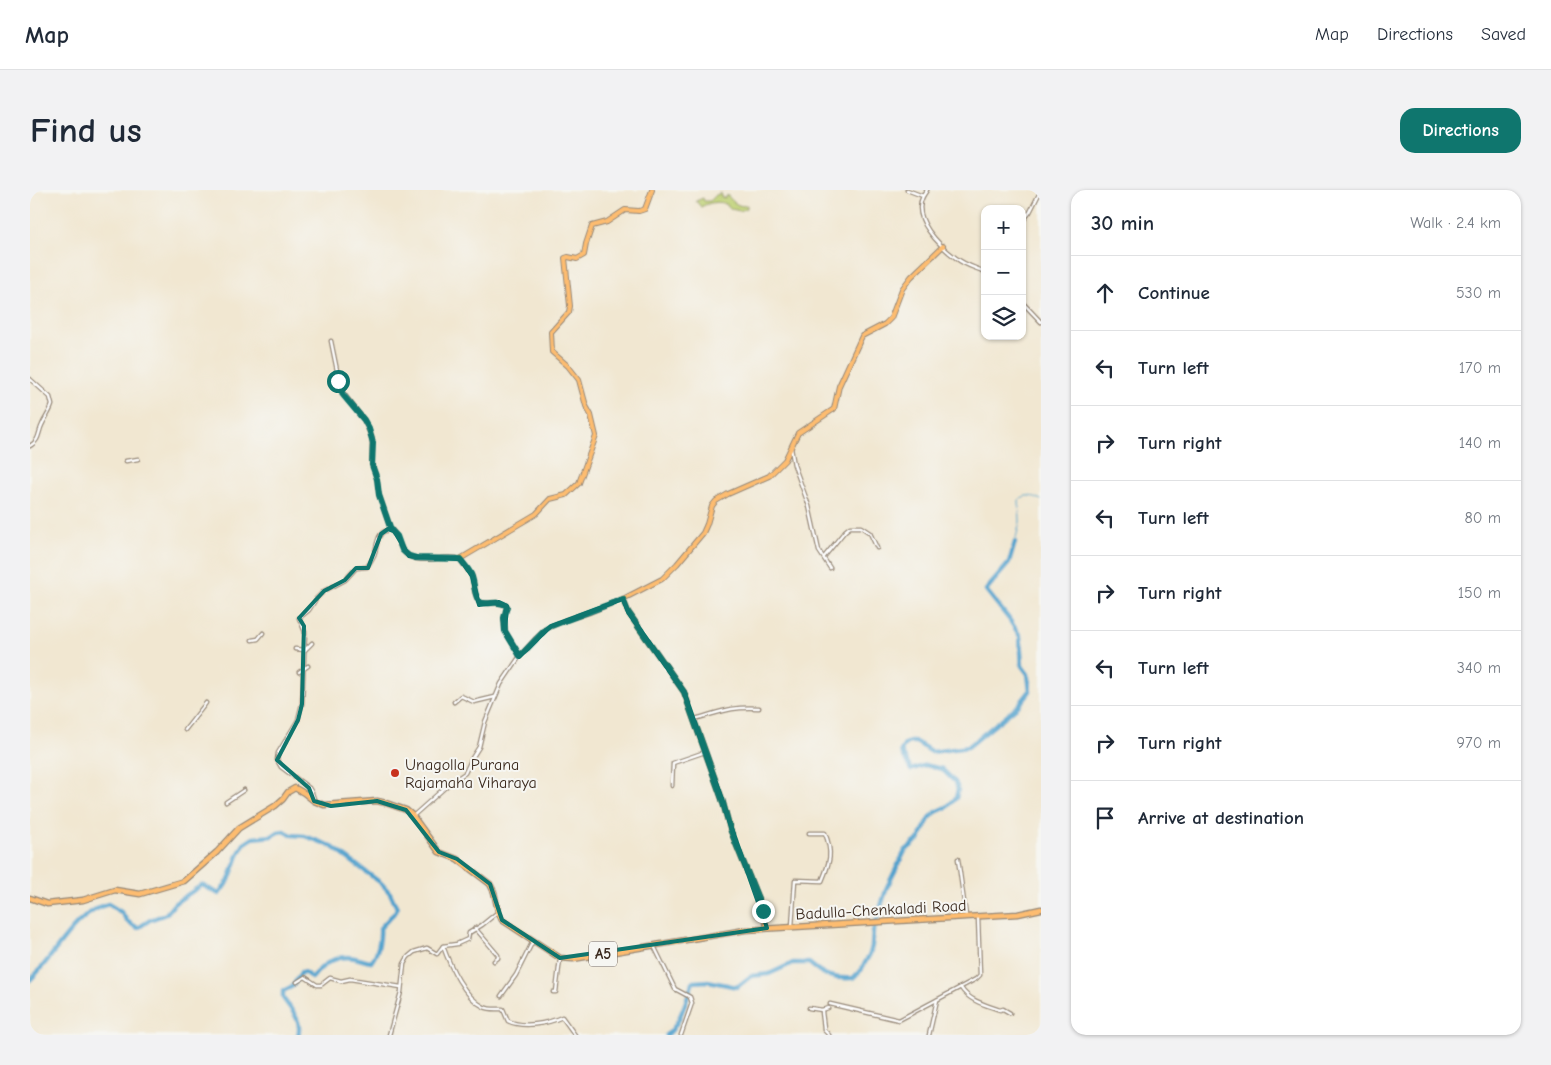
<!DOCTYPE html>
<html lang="en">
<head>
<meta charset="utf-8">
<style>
	body { margin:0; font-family:"Comic Neue",sans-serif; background:#f2f2f3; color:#1f2937 }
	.controls { position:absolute; right:15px; top:15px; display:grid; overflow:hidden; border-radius:10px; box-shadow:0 1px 4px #0004 }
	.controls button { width:45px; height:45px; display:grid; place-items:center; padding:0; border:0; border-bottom:1px solid #e0e1e3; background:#fff; color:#1f2937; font:25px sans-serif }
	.stop { position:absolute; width:15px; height:15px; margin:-11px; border:4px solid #0f766e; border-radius:50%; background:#fff }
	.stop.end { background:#0f766e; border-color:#fff; box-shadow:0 1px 5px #0008 }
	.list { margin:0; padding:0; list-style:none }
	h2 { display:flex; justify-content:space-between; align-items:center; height:65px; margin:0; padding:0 20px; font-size:21px }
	h2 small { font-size:16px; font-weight:400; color:#747a83 }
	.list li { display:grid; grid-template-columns:32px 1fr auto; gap:15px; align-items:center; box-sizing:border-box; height:75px; padding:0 20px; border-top:1px solid #e0e1e3 }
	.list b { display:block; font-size:19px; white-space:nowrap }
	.list em { font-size:16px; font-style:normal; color:#747a83 }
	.icon { flex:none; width:28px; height:28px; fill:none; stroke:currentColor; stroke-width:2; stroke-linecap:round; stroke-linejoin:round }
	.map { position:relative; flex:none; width:1011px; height:845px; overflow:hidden; border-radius:15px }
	header { display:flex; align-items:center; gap:30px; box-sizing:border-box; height:70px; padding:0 25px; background:#fff; border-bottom:1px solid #e0e1e3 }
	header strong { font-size:24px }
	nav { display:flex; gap:28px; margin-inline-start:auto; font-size:18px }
	.intro { display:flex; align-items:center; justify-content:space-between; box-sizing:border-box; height:120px; padding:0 30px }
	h1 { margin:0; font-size:35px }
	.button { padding:12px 22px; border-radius:15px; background:#0f766e; color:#fff; font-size:18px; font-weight:700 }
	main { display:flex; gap:30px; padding:0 30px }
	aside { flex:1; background:#fff; border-radius:15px; box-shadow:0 1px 4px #0004 }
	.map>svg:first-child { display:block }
</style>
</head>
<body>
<header>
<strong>Map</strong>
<nav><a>Map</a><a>Directions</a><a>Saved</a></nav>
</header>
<div class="intro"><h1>Find us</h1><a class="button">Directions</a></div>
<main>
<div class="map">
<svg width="1011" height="845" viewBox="0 0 1011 845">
	<rect width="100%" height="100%" fill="#f6f6f2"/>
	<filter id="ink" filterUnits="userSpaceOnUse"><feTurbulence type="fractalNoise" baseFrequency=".02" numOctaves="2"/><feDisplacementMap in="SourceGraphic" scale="10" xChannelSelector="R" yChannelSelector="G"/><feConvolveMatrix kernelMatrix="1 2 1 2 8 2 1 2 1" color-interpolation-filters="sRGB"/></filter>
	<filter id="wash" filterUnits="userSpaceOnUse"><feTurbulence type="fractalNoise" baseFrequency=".0096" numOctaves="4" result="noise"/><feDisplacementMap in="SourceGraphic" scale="20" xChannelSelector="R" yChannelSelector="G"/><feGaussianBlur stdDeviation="1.12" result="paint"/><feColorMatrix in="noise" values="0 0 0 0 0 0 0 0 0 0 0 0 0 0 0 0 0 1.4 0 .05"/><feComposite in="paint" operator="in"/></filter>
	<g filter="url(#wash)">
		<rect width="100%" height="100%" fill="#f1e7d1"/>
		<!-- green -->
		<path fill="#bed073" stroke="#7c7d48" d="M691,3v4l4,1 2,-3 1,1c5,6 11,12 19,9v3l-7,3 -9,-2c-7,-10 -21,-7 -30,-2l-5,-6 7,-3 1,3h6l6,-6z"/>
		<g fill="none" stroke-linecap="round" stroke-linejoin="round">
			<!-- stream -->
			<path stroke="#53a2cd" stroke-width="1" d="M985,352l5,-20 -1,-22c7,-7 14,-4 22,0"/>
			<!-- river -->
			<g stroke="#53a2cd" stroke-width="4.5">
				<path d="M0,790c26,-24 42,-65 78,-76l13,8 7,10 10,6 12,-8 16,-6 9,-11 27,-18 17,9 10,-14 10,-27 5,-9 9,-6 19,-2 6,-4 6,-1 8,4 13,1 26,10 50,37 9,10 7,15 -2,4 -15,16c1,11 -2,25 -9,34 -6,-1 -11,-3 -16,-4 -19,-4 -32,6 -43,20l-8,-6h-3l-8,14 -10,5v7c7,11 20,22 15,37"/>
				<path d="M636,845c13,-7 21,-38 27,-53l15,-1 29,6 14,-11 18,-2 24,-11h16c15,13 23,16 44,15l8,-8 9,-16 2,-8 1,-15 14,-44 18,-36 14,-12 10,-20 7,-7 11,-5 9,-9 2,-9 -3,-7 -13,-13 -17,-4 -14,5 -10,-19 4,-7 5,-2h6l16,10 36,-5 51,-42 11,-14 -2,-17 -6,-8 -2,-30 -11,-17 -23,-29 23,-27 6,-21"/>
			</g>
		</g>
	</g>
	<g filter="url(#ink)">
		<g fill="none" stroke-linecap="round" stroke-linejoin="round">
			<!-- minor casing -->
			<g stroke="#968878" stroke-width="5">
				<g id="minor">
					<path d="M877,0l16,6c-12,23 17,50 33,62 8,7 20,10 29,14"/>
					<path d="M893,6l4,-6"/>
					<path d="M992,32l8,-10 11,-22"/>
					<path d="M992,112l19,20"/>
					<path d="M301,151l10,49 23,30 8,18v27l5,14 2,16 12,35"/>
					<path d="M0,189l20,18 2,8c-2,7 -7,13 -10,20 -4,8 -2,15 -12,21"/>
					<path d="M761,258l3,17 15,41 10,45 11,17"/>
					<path d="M96,271l12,-2"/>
					<path d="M794,367l21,-26 5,-4h11l9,6 7,15"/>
					<path d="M222,450l6,-1 5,-6"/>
					<path d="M265,459l10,1 7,-7"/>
					<path d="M269,482l9,-6"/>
					<path d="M424,512l7,-6 13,6 21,-5"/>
					<path d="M665,529c25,-7 37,-13 64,-11"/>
					<path d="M155,540l21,-27"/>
					<path d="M642,596l1,-23 32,-11"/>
					<path d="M284,609l-2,-6 -3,-5 -28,-21 -4,-7 1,-7 20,-33 4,-16 3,-72 -6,-14 10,-8 7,-11 8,-8 21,-11 11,-12 11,-1c3,-4 5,-8 7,-12 4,-10 2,-26 18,-25 6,7 7,18 14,24 14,12 38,0 54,5l12,17 3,17 4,9c9,4 19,-3 28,4l-3,12 1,13 15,25"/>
					<path d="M196,612l18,-12"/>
					<path d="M383,626l36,-32 16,-11 7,-15 7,-11 6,-25 16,-38 19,-28 16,-18 10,-9 19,-9 26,-8 32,-13"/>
					<path d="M928,669l8,57"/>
					<path d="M762,737l3,-47 27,1c8,-19 11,-28 3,-48h-16"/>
					<path d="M445,738l23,27v3l-4,3"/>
					<path d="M413,756c7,20 21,51 41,61 6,3 13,2 19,2l5,12c15,7 39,3 54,-4l13,18"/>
					<path d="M624,756l21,43 15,8 2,6 -11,32"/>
					<path d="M267,792l8,-5 12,8h4l9,-7 11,3 9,-2 51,8"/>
					<path d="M931,798c8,13 25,17 39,22l3,-1 7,4"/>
					<path d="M523,802h3l4,-33"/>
					<path d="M471,806l15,-21 17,-34"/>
					<path d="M800,814l69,16 77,-41 4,-4 -2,-58"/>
					<path d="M779,818l13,2"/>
					<path d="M798,818l-6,2c0,7 2,13 2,20l5,5"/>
					<path d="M359,845l12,-43 3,-28 4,-7 6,-5 13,-4 10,6 6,-8 14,-2 11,-5 1,-6 13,-8 16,-13"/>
					<path d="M899,845l8,-35"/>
				</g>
			</g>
			<!-- major casing -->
			<g stroke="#968878" stroke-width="6">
				<g id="major">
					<path d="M430,369l76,-45 14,-15 16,-4 13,-12 17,-47 -5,-21 -5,-9 -7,-26 -11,-14 -16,-14 -1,-20 18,-20 1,-6 -5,-48 3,-1 9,2 7,-4 2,-11 6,-18 15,-4 18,-12 14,1 6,-2 7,-19"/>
					<path d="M737,738l-4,-17 -33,-82 -8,-30 -38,-107 -56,-80 -5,-13 39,-20 15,-15 26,-31 4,-9 5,-18 4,-5 12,-7 41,-18 16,-16 13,-27 36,-24 5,-23 23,-50 23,-12 6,-6 11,-29 9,-12 32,-31"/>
				</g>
			</g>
			<!-- highway casing -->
			<g stroke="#968878" stroke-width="7">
				<path id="highway" d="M0,708l17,6 36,-4 32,-10 25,4 44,-13 33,-29 22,-24 36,-22 8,-7 5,-7 7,-4 9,5 10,8 10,4 53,-4 9,2 20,7 7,6 26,36 18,7 33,25 4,8 4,19 4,9 58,38 13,1 172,-29 273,-16 23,-5"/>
			</g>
			<!-- minor -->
			<use href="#minor" stroke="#fff" stroke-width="2.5"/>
			<!-- major -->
			<use href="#major" stroke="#fdbc70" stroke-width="4"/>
			<!-- highway -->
			<use href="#highway" stroke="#fdbc70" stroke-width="4.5"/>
		</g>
	</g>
	<g fill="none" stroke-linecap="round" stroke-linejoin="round" filter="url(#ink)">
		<!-- route -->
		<path stroke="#0f766e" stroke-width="6" d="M308,191l5,14 21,25 5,9 4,14 -1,22 5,14 2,16 12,35 6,6 5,14 7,6 7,2 44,1c5,6 10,11 12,18 3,9 2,17 7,25 9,4 19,-3 28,4l-3,12 1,13 15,25 26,-27 5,-3 72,-27 5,13 56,80 38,107 8,30 33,82"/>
	</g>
	<!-- marked area -->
	<path fill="none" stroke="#0f766e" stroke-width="4" stroke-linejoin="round" d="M358,339l6,2 15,25 51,3 12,17 7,29 20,-3 8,4 -2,25 14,26 32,-31 72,-27 5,13 56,80 83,236 -207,30 -58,-38 -12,-36 -33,-25 -18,-7 -33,-42 -29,-9 -46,5 -17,-5 -5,-13 -32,-28 21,-40 4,-16 2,-78 -5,-8 25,-27 21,-11 11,-12h12l13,-34z"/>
	<!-- markers -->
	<circle fill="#c8321e" stroke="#f6f6f2" stroke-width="2" cx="365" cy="583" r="5"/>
	<g text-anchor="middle" stroke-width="4" stroke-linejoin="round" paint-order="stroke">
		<!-- shield labels -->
		<rect fill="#f6f6f2" stroke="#73675e" stroke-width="1" x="559" y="751.5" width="28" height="25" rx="4"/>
		<g font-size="15" font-weight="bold" fill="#3b2a1e">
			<text x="573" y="769">A5</text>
		</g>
		<!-- poi labels -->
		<g font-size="16" fill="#3b2a1e" stroke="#f6f6f2" text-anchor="start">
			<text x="375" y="580">Unagolla Purana<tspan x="375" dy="18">Rajamaha Viharaya</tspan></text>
		</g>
		<!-- street labels -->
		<g font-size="16" fill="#3b2a1e" stroke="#f6f6f2">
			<text transform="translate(851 719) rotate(-3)" y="6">Badulla-Chenkaladi Road</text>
		</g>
	</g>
</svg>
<div class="controls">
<button>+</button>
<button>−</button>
<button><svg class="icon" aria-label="layers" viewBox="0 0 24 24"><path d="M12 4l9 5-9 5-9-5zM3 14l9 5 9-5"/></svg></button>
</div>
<div class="stop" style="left:308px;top:191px"></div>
<div class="stop end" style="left:733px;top:721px"></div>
</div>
<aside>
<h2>30 min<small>Walk · 2.4 km</small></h2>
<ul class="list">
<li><svg class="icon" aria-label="ahead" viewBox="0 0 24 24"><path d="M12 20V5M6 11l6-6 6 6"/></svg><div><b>Continue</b></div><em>530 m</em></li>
<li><svg class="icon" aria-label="left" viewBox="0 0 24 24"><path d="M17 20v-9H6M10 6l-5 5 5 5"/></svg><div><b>Turn left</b></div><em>170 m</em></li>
<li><svg class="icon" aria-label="right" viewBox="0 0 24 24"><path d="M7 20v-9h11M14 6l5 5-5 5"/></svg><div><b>Turn right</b></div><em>140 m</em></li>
<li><svg class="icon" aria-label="left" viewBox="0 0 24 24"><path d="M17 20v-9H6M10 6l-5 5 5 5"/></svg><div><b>Turn left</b></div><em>80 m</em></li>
<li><svg class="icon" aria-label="right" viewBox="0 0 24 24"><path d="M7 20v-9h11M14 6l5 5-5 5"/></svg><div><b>Turn right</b></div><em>150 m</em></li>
<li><svg class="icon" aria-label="left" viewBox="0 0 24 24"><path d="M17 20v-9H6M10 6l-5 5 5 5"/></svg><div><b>Turn left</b></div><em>340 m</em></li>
<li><svg class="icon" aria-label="right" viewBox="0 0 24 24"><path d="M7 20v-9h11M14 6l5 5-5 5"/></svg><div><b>Turn right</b></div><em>970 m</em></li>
<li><svg class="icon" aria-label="arrive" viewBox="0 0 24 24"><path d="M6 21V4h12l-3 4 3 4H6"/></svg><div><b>Arrive at destination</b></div></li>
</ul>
</aside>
</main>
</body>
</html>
